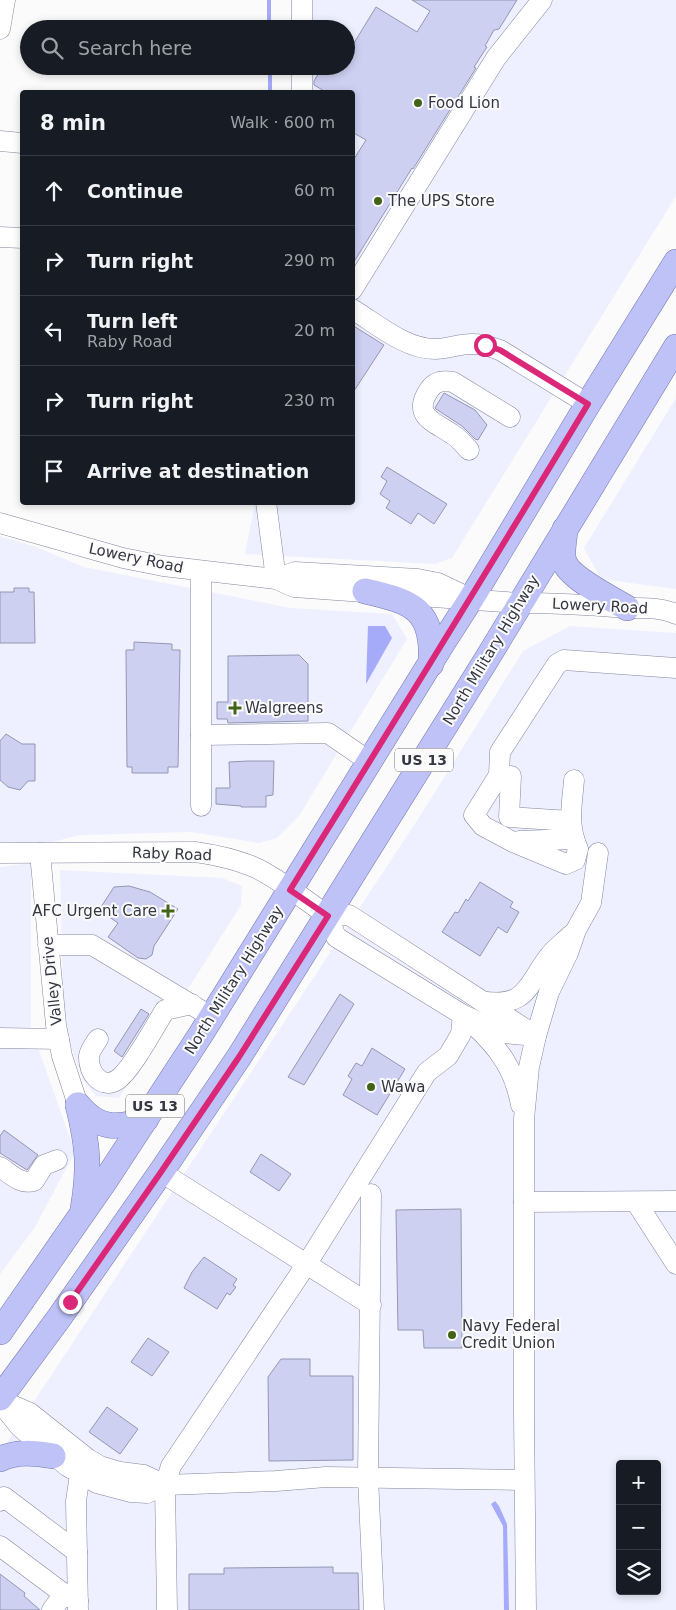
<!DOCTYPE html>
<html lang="en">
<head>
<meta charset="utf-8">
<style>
	body { margin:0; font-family:"DejaVu Sans",sans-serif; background:#242831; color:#f1f3f6 }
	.controls { position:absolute; right:15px; bottom:15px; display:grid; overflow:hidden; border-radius:5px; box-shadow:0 2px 8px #0003 }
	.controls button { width:45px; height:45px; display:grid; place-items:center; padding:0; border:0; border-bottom:1px solid #363941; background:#171b24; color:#f1f3f6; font:25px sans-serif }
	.stop { position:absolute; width:15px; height:15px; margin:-11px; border:4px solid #db2777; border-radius:50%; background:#fff }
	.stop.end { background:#db2777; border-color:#fff; box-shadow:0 1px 5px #0008 }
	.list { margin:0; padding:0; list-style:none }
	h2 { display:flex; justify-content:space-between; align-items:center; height:65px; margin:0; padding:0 20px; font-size:21px }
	h2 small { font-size:16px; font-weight:400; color:#9ea1a6 }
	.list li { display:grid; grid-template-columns:32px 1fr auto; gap:15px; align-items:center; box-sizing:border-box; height:70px; padding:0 20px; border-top:1px solid #363941 }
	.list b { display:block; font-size:19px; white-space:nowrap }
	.list p { margin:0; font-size:16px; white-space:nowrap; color:#9ea1a6 }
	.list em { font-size:16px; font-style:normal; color:#9ea1a6 }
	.icon { flex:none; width:28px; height:28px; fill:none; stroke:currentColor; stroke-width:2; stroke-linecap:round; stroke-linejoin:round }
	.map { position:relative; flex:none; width:676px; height:1610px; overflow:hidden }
	.search { position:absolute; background:#171b24; box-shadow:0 2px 8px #0003; left:20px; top:20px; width:335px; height:55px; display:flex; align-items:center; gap:12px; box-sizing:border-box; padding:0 18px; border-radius:28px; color:#9ea1a6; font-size:19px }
	.panel { position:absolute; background:#171b24; box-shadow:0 2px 8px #0003; left:20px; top:90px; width:335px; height:415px; border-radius:5px }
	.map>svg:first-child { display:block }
</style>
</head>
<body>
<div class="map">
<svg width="676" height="1610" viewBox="0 0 676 1610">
	<rect width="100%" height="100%" fill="#fbfbfb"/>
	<!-- built -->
	<g fill="#eef0ff" fill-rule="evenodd">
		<path d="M291,0h385v196l-224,362 -17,6 -190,-10 10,-51 97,-1v-410h-61v-26h55v-37h-55z"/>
		<path d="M676,398v191l-75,-10 -17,-31z"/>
		<path d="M0,536l36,11 48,20 207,41 101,6 15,25 -108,177 -22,22 -18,5 -68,-11 -110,3 -33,8 -48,-1z"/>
		<path d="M570,626l106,7v977h-676v-157l422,-640 101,-162zM620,1464h37v127h-37z"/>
		<path d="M31,863v165l44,124 -40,75 -35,47v-407z"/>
		<path d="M60,870l162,8 20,8 -1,19 -122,193 -23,-2 -13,-16 -19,-52z"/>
	</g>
	<!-- water -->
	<g fill="#a5aaf9">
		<path d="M368,626h17l7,12 -26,46z"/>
		<path d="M495,1501l4,5 8,18 2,86h-5l-1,-84 -12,-22z"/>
	</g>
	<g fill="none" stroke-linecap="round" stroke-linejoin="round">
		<!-- stream -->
		<g stroke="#a5aaf9" stroke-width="4">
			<path d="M269,0v29"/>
			<path d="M270,66v26"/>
		</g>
	</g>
	<!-- building -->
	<g fill="#cdd0f1" stroke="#9497b2">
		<path d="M412,0h105l-18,29 -5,1 -9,16 2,1 -13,20 2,1 -63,101 -1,-1 -60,97v-103l14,-22 -14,-8v-40h-26l-12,-7v-4l9,-15h23v-10l30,-49 41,25 13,-21z"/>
		<path d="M352,325l32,20 -32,49z"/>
		<path d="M444,393l31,17 12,15 -9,15 -3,-1 -13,-13 -26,-17 -1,-1z"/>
		<path d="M387,467l60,37 -13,20 -16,-11 -7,11 -25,-16 4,-7 -10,-7 7,-13 -6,-4z"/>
		<path d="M14,588h15v4h5l1,51h-35v-51h14z"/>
		<path d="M134,642l38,2v6h8l-2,117h-10v6h-36v-6h-5l-1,-117h8z"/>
		<path d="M299,655l9,9v57l-80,2 -1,-4h-10v-17h11v-46z"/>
		<path d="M6,734l16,10h13v37h-7l-8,9 -12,-3 -8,-7v-39z"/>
		<path d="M248,761h26l-1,34 -7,1v11h-25v-1l-25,-2v-16h14l-1,-26z"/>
		<path d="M480,882l33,20 -3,5 9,5 -12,21 -9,-6 -18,29 -38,-24 13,-20 3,1 8,-14 2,2z"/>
		<path d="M129,886l21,6 28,17 -24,37 -2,9 -6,4 -8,-1 -30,-21 10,-14 -19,-13 15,-23z"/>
		<path d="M340,994l14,10 -50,81 -16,-8z"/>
		<path d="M141,1009l8,5 -27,43 -8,-6z"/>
		<path d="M372,1048l33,21 -28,46 -34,-20 9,-16 -4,-3 8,-13 6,3z"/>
		<path d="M4,1130l34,25 -11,15 -27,-17v-17z"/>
		<path d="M261,1154l30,20 -12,17 -29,-19z"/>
		<path d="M461,1209l1,139h-38l-1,-18h-25l-2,-120z"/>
		<path d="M204,1257l33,22 -4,6 3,2 -6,8 -3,-2 -10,16 -33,-21 8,-16z"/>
		<path d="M148,1338l21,14 -17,24 -21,-14z"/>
		<path d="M281,1359h29v17h43v84l-84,1 -1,-84z"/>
		<path d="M107,1407l31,22 -18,25 -31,-22z"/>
		<path d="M333,1567v6h25l1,37h-170v-36h35v-6z"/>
		<path d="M0,1574l25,19 -1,3 16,14h-40z"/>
	</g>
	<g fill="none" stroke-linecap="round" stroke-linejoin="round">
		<!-- minor casing -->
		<g stroke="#8285a0" stroke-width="21">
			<g id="minor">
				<path d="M0,29l5,-29"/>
				<path d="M302,29v-29"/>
				<path d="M302,92v-26"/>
				<path d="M0,141l22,2"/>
				<path d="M0,237l22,1"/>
				<path d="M352,290l144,-232 46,-58"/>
				<path d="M352,309c25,15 53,40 83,40 13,0 26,-6 39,-5 9,0 17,3 26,6l88,54"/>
				<path d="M469,450c-5,-5 -10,-12 -17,-16 -19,-13 -40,-18 -23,-44 6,-9 14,-10 24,-8l57,35"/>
				<path d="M266,502l10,77"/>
				<path d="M0,523l123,35 40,8 113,13 18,8 225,16c36,0 72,2 108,5 16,0 34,-1 49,6"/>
				<path d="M276,579l19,-7 123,7 20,4 23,11"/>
				<path d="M201,735l127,-2 42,29"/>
				<path d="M511,776l-2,41 61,4"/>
				<path d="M574,780c-2,26 -7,44 4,69l-3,11 -9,4 -53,-22 -30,-16 -9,-11 25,-40 1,-23 57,-88 7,-4 112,8"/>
				<path d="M201,806v-235"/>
				<path d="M519,841l55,-2"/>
				<path d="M0,853l195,-1c21,3 41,7 61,16 25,12 49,32 72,48"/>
				<path d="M40,853l16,172 6,31 16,49"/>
				<path d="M328,916l8,21 127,78 41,18 32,3"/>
				<path d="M328,916l21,-1 184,119"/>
				<path d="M48,945h44l120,72"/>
				<path d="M481,1001c48,8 46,-18 70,-47 6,-7 14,-13 20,-19"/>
				<path d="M473,1024c26,24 42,46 48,81"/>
				<path d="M0,1038l59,1"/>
				<path d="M98,1039c-4,6 -8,11 -9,17 -1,16 12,34 28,24 14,-9 38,-54 48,-70l27,-6"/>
				<path d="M0,1167c11,7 20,18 34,14l10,-16 13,-5"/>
				<path d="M161,1172l210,133"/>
				<path d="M371,1194l-3,283 6,133"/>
				<path d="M524,1202l152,-1"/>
				<path d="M636,1202l40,62"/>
				<path d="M0,1400l30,13 58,46 12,7 20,6 24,3 21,10"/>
				<path d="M0,1402l20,25 47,39 30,17 34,9 16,1 18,-8 111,-4 50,-4 198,3"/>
				<path d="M0,1501l4,-4 73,55"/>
				<path d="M0,1546l64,48 14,7"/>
				<path d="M52,1610l12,-16"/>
				<path d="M78,1610l-2,-109 4,-27"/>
				<path d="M167,1610l-2,-125 6,-19 135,-201 121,-193 21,-16 13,-22 2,-19"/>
				<path d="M526,1610l-2,-197v-294l5,-52 7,-31 13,-44 19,-39 8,-23 15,-27 7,-50"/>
			</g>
		</g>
		<!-- major casing -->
		<g stroke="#7276b3" stroke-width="26">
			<g id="major">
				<path d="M565,529c0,9 -4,23 -1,32 5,17 47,37 63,47"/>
				<path d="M365,591c48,11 69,18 66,73"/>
				<path d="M78,1105c10,41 12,62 5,104"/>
				<path d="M78,1105c21,25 39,24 68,14"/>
				<path d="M0,1332l107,-154 94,-144 243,-393 27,-42 117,-195 88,-142"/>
				<path d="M0,1398l59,-80 102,-146 78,-115 249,-400 188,-310"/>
				<path d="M0,1459c18,-8 34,-6 53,-3"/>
			</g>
		</g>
		<!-- minor -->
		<use href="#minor" stroke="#fff" stroke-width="20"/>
		<!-- major -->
		<use href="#major" stroke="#bfc2f6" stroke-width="25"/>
	</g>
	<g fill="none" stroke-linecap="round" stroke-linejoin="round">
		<!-- route -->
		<path stroke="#db2777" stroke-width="6" d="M70,1302l91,-130 78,-115 89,-141 -38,-26c100,-161 200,-323 298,-486l-88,-54 -15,-5"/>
	</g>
	<!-- markers -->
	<g fill="#426318" stroke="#fbfbfb" stroke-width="2">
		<circle cx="418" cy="103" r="5"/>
		<circle cx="378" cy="201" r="5"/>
		<path d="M232.5 700.5h5v5h5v5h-5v5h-5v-5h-5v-5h5z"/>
		<path d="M165.5 903.5h5v5h5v5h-5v5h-5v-5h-5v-5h5z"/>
		<circle cx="371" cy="1087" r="5"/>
		<circle cx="452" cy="1335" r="5"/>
	</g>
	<g text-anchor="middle" stroke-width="4" stroke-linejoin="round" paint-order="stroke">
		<!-- shield labels -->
		<g fill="#fbfbfb" stroke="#707179" stroke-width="1">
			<rect x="395" y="748.5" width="58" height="23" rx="4"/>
			<rect x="126" y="1094.5" width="58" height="23" rx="4"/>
		</g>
		<g font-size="14" font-weight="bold" fill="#343641">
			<text x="424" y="765">US 13</text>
			<text x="155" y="1111">US 13</text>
		</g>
		<!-- poi labels -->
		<g font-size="15" fill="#343641" stroke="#fbfbfb" text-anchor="start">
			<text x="428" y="108">Food Lion</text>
			<text x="388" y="206">The UPS Store</text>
			<text x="245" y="713">Walgreens</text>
			<text x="157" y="916" text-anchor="end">AFC Urgent Care</text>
			<text x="381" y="1092">Wawa</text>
			<text x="462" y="1331">Navy Federal<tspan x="462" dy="17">Credit Union</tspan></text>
		</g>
		<!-- street labels -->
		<g font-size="15" fill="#343641" stroke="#fbfbfb">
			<text transform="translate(136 558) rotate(12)" y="5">Lowery Road</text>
			<text transform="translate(600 606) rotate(3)" y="5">Lowery Road</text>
			<text transform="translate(491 650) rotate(-59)" y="5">North Military Highway</text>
			<text transform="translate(172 854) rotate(2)" y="5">Raby Road</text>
			<text transform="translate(234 980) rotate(-58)" y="5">North Military Highway</text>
			<text transform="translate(52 981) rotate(-96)" y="5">Valley Drive</text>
		</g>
	</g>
</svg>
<div class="controls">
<button>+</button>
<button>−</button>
<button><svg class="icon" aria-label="layers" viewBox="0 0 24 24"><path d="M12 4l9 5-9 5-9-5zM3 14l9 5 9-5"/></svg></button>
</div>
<div class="stop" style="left:485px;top:345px"></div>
<div class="stop end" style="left:70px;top:1302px"></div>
<div class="search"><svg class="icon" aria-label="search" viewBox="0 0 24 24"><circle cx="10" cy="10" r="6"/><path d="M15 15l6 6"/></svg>Search here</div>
<section class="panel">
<h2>8 min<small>Walk · 600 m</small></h2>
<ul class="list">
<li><svg class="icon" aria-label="ahead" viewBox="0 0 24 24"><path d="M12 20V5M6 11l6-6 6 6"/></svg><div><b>Continue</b></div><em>60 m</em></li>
<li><svg class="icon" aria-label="right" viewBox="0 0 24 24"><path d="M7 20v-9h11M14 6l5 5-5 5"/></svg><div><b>Turn right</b></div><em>290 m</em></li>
<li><svg class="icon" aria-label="left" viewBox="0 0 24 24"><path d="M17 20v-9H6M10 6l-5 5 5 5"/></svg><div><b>Turn left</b><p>Raby Road</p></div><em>20 m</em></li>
<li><svg class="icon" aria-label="right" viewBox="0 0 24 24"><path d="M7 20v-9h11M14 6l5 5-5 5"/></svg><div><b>Turn right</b></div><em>230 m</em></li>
<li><svg class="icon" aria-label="arrive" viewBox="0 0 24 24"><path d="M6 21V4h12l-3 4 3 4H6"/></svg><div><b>Arrive at destination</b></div></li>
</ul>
</section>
</div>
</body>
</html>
